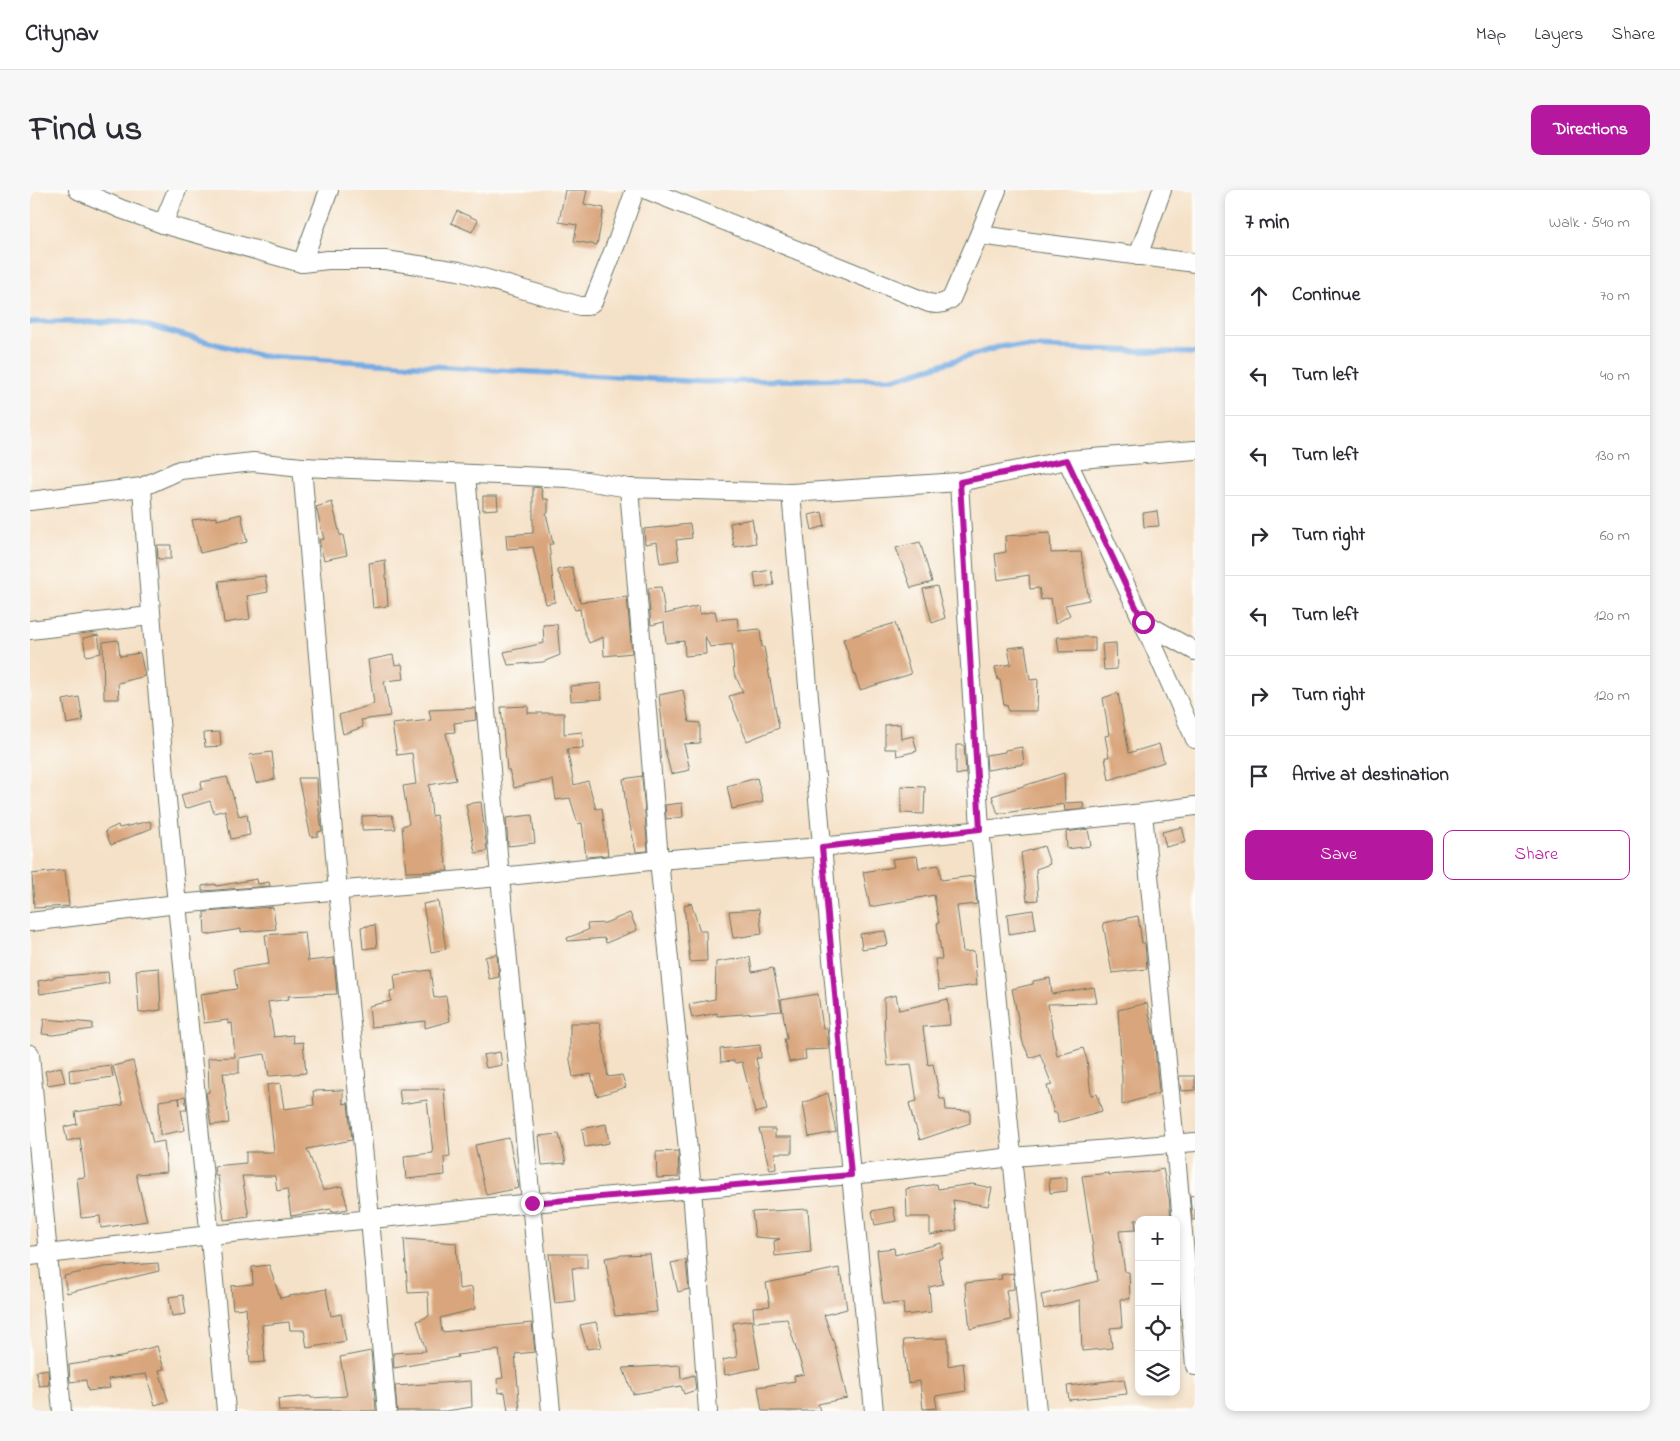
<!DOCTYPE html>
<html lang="en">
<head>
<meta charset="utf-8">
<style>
	body { margin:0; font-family:"Indie Flower",sans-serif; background:#f7f7f7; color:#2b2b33 }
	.controls { position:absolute; right:15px; bottom:15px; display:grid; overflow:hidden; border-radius:10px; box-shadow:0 2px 8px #0003 }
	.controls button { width:45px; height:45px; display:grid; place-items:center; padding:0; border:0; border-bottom:1px solid #e1e1e2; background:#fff; color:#2b2b33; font:25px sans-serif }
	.stop { position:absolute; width:15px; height:15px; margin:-11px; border:4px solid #b5179e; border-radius:50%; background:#fff }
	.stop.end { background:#b5179e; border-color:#fff; box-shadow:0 1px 5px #0008 }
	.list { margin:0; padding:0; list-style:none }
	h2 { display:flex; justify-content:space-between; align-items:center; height:65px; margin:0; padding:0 20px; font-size:21px }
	h2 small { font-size:16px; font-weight:400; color:#7c7c81 }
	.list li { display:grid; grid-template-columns:32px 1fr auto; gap:15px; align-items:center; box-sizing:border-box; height:80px; padding:0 20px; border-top:1px solid #e1e1e2 }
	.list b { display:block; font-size:19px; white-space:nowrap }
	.list em { font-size:16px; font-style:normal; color:#7c7c81 }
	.actions { display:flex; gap:10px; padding:15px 20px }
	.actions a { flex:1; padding:11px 0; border:1px solid #b5179e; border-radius:10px; text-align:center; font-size:18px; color:#b5179e }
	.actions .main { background:#b5179e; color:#fff }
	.icon { flex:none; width:28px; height:28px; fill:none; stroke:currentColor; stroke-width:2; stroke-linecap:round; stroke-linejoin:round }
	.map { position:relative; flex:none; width:1165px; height:1221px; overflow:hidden; border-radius:10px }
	header { display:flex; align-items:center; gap:30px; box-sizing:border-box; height:70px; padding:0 25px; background:#fff; border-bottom:1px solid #e1e1e2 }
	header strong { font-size:24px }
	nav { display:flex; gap:28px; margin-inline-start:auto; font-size:18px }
	.intro { display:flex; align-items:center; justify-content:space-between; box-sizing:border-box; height:120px; padding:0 30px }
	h1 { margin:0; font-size:35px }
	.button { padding:12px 22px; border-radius:10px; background:#b5179e; color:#fff; font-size:18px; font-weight:700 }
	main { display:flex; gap:30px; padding:0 30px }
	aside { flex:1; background:#fff; border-radius:10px; box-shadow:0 2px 8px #0003 }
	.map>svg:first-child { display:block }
</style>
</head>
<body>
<header>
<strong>Citynav</strong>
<nav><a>Map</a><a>Layers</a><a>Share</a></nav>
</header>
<div class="intro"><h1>Find us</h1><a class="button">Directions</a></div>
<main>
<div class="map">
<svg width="1165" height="1221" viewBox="0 0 1165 1221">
	<rect width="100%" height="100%" fill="#fdfcf7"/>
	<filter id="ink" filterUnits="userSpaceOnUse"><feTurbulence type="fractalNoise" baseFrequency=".02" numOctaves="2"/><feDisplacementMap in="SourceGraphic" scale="10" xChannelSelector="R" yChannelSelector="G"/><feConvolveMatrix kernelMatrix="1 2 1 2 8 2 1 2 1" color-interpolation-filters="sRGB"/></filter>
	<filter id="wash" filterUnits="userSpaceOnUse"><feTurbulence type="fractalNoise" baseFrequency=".0096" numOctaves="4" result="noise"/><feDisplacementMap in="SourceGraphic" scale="20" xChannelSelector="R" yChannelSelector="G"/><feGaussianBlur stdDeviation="1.12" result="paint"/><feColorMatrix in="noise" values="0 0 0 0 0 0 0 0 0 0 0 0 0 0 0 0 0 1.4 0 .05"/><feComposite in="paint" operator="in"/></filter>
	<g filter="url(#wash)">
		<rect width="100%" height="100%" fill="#f5e1c7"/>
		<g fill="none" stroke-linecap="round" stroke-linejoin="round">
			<!-- stream -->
			<path stroke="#75ace4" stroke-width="5.5" d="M0,132h103l128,34 442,26 194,-4 105,-32 193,7"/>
		</g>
		<g id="blocks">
			<!-- building -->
			<g fill="#d9a57c">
				<path d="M535,0h22l-3,14 20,4 -7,37 -23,-4 3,-16 -18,-3z"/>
				<path d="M427,21l21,9 -6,12 -21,-9z"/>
				<path d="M503,297l8,1 2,11h5v14h-2l7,31h-4l6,58 -9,2 -13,-57 -26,2 -1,-14 27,-2z"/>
				<path d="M453,306h14l1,13 -15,1z"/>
				<path d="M302,312l8,33h3l4,20 -23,5 -5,-20 5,-1 -8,-32z"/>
				<path d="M1127,321l2,15 -15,1 -1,-14z"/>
				<path d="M792,322l3,14 -13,4 -3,-15z"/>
				<path d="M211,324l6,28 -47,11 -8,-33 25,-3v3z"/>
				<path d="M722,329l4,24 -22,4 -4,-24z"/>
				<path d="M660,334l2,14 -16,2 3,20 -19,3 -3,-21 -12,2 -1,-15z"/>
				<path d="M1020,343l1,20 30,-1 8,48 -24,5 5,10 -15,9 -4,-26 -10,2 -2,-12 -9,1 -1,-14 -31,5 -3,-26 11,-2 -1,-16z"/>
				<path d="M890,352l12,40 -21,6 -15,-40z"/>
				<path d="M127,355h14v14h-13z"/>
				<path d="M355,370l3,46 -15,2 -4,-45z"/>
				<path d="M542,377l8,35 47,-5 5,56 -28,3 -1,-19 -14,6 -6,-15 -3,-19 -5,1 -18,-40z"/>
				<path d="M741,380l3,15 -18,3 -2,-15z"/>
				<path d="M235,386l3,16 -21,4 3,23 -26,4 -5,-42z"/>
				<path d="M907,396l8,32 -13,5 -9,-34z"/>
				<path d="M631,397l4,27 33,-8 2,8 15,-3 2,9 20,-2 2,13 21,-2 2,18h2l15,81 -32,13 -18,-45 14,-4 -9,-19 -2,-29 -22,3 -5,-11 1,18 -21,2 -1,-15 -18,2 -2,-21 -13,3 -3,-37z"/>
				<path d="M865,433l16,51 -51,16 -17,-51z"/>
				<path d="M527,434l3,31 -17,7 -35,3 -4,-13 40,-9 -1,-18z"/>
				<path d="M68,445l3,18 -15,3 -3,-18z"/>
				<path d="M1027,447h38v14l-36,1z"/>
				<path d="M88,450l2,16 20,-3 5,23 -27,7 1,16h-15l-1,-57z"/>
				<path d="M1086,453l1,26 -13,1 -2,-26z"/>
				<path d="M995,456l5,34 8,-1 -1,32h-29l-1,-6 -3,1 -4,-26h-2l-3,-13 16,-3 -3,-16z"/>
				<path d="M363,465l2,10 7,-1 2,15 -20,2 6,35 -29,4 2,7 -20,7 -4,-19 35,-11 -6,-44z"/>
				<path d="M571,493l1,16 -31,2 -1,-15z"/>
				<path d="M653,500l6,32 11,1v20l-16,1 6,26 -19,4 -6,-24 -6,-55z"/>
				<path d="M1088,503l11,60 30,-9 5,18 -55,18 -4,-23h4l-4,-21 4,-1 -6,-37z"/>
				<path d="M49,507l4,24 -16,3 -4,-24z"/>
				<path d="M498,516v7h36v21l18,-2 1,16 -16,1 7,36 14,-4 8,28 6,-1 6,47 -22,2 -4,-34 -4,1 -8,-26 -14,2 -3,-20 -25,4 -14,4 -5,-18h-2l-6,-63z"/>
				<path d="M445,518l1,12 -22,3 1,9 -9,1 10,47 -27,5 3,31 4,-1 12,56 -42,1 -4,-46 7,-2 -6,-38 13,-2 -4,-31 -15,2 -5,-31 39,-4 -2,-10z"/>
				<path d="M870,534l1,15 12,-3 4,15 -20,5 -1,-7h-11v-24z"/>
				<path d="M190,542l1,14 -16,1 -1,-14z"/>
				<path d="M926,555h8l2,28 -10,2z"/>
				<path d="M992,557l2,17 -37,6 -1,-15 19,-3v-2z"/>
				<path d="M242,562l3,27 -19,4 -7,-28z"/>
				<path d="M1034,583l1,30 18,-1 1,7 -19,2 -1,-7 -66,10 -6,-18z"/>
				<path d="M612,586l6,75 -12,1 -10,-45 -3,-28z"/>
				<path d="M197,587l12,39 8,-2 3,21 -19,4 -6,-29 -11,3 -4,-12 -25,8 -4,-14 21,-6 -1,-7z"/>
				<path d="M268,588h19l1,24 4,29 -4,1v4l-7,1z"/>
				<path d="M727,588l6,24 -31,7 -5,-23z"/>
				<path d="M871,596l24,1 -1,27 -23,-1z"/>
				<path d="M451,612l6,49 -12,2 -9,-49z"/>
				<path d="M652,613l1,14 -17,2 -1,-14z"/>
				<path d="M362,625l4,14 -34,1v-14z"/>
				<path d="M502,625l3,28 -27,3 -2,-28z"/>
				<path d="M120,631l2,7 -41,17 -6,-14 13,-6 1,3z"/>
				<path d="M1152,637l4,15 -20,5 -4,-15z"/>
				<path d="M1058,639l3,17 -24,3 -1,-17z"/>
				<path d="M1014,656l6,18 -14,5 2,31 -11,1 -6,-48z"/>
				<path d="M887,666l2,12 20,-3 2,15 33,-4 3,28 -20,2 6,46 11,-1 3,34 -38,5 -4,-31h7l-5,-36h2l-5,-28 -64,12 -7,-35 31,-5 -2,-8z"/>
				<path d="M35,680l4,36 -35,2 -2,-34z"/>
				<path d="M227,689l1,5 11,-2 1,4 -68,5v-5l14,-2v2z"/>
				<path d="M408,711l8,48 -15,3 -8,-48z"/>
				<path d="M661,713l9,28h6l1,30 -17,1 -6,-57z"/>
				<path d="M243,717l3,22 -35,3v-3l-36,6 -1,-23z"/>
				<path d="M729,719l3,25 -29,4 -4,-27z"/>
				<path d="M1003,720l3,19 -8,1v1l-19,3 -2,-20z"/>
				<path d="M600,723l7,17 -31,13 -1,-5 -37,3 -1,-3 21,-8 -1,-6 18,-1z"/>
				<path d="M1108,726l4,27h3l2,26 -35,4 -9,-50z"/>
				<path d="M345,735l2,22 -14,2 -2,-22z"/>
				<path d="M855,741l3,14 -26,4 -2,-15z"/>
				<path d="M275,742l3,29 26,-3 3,36 -49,2 1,3 -21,3 6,35 19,-2 1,8 9,-1 3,31 -37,3 -4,-22 -26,4v15h-16l6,50 -18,2 -5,-32 3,-1 -1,-34 27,-1 -3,-34 -4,1v-4l-24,3 -4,-29 37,-5 -3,-20 35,-5 -4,-29z"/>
				<path d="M467,764l2,23 -10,2 -4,-22z"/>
				<path d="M720,767l2,15 21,-4 9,43 -65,5v-3l-25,5 -3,-14 26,-5 1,-37z"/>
				<path d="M129,778l2,42 -22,3 -3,-43z"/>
				<path d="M400,780l4,28 12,-2 4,25 -25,7v-7l-54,6 -2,-21 22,-5 -1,-10 6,-1 -2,-15z"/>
				<path d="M78,782l1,11 -69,11 -2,-13 15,-3v-1z"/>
				<path d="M1020,788l2,16 42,-7 3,16 -49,1 9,52 26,-8 4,12 4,35 6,-1 5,17 -44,12 -1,-10h-3l-7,-27 5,-1 -12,-31 -10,4 -7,-15 -11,-54 21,-5v-3z"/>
				<path d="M788,804l5,34h4l2,21 -24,1 1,9 -17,3 -5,-23h3l-6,-39z"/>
				<path d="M866,805l3,15 49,-11 2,26 -27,2 5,38 5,-1 7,35h5l1,11 24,1v12l-50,17 -5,-16h-1l-5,-21 8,-2 -6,-37 -23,2 -3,-25 -1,-43z"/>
				<path d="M1117,813l7,33 5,57 -37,12v-27l-4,-68z"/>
				<path d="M14,829l48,4v6l-39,6 -11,-1z"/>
				<path d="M540,833h30l8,54 14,-2 4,12 -29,9 -6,-22 -18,3 -3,-17z"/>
				<path d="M730,855l1,13h-5l11,52 -12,3 -13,-51 -7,1 -1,-2 -13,1 -1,-13z"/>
				<path d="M470,862l2,13 -16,3 -3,-13z"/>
				<path d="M103,871l20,82 11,-2 3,31 -31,2 11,47 -46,7 -1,-12 -19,2 -4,-40 8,-1 -5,-39 -13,3 -3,-14 13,-3 -2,-12 48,-7 -10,-39z"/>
				<path d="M81,875l2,12 -43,6 -1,-13z"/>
				<path d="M31,877l4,15 -17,3 -3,-14z"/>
				<path d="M1149,886h16v14l-14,1z"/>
				<path d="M250,893l4,26 30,-4 -1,-14 30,-1v14l5,-1 4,37 -45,9 16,41 19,-4 6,23 -16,3 -1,-3 -40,7 -4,-27 -10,2 -2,-15h-33l7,41 -25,3 -6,-44h-3l-1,-10 32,-3v-11h28l-7,-67z"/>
				<path d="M369,899h45l6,67 -6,1 1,18 -39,4 -2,-23 29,-3 -6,-53 -26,4z"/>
				<path d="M798,903l8,39 -27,5 -6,-34z"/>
				<path d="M155,906l2,14h-6l4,20 -25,5 -1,-34 20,-3 1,7 -1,-7z"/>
				<path d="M576,934l3,19 -24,4 -3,-18z"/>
				<path d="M729,939h16v8h17v16h-17l1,16 -6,1z"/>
				<path d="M529,944l7,29 -24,2 -3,-29z"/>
				<path d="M479,948l10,50 -33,7 -11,-50z"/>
				<path d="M648,961l1,26 -22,1 -1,-26z"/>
				<path d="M1133,979l6,29 2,22h-36l1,10 -17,1 6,41h4l1,27h-10l2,28 -12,1 2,20 -30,3 -2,-51 -36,9 -3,-14 57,-14 -16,-105 27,-3v2l40,-3z"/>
				<path d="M1037,987v14l-17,2 -1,-14z"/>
				<path d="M907,994l1,5 34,-5 20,4 -4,18 -35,-6 4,30 -27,5v-18h-23l-1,-28z"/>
				<path d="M1165,1005v25h-3l-2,-24z"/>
				<path d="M863,1017l3,14 -21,4 -3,-14z"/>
				<path d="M778,1019l3,43 -36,4 -1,-15 6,-2 -25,-2 -3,-25z"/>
				<path d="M374,1049l52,4 3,46 13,-2 3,22 -35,9 2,14 90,-9 3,29 -20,2 5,57h-12l-3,-19 -7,1 -1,-14 6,-1 -4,-28 -42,5 1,2 -64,11 -1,-15 33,-2 -9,-30 12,-5 -1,-24 -20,1z"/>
				<path d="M912,1053v15h-4l5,26 -14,3 2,25 -27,3 -1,-12 -20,1 -6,-54 17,-2 1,7z"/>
				<path d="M519,1064h38v14h-15l3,33 -20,2z"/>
				<path d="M620,1064l7,58 -42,4 -10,-58 17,-3z"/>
				<path d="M656,1070l3,29 -11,3 -7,-29z"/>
				<path d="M128,1073l1,8 -92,22 -3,-17 40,-9z"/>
				<path d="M239,1075l11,33 46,-9 5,27 10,-2 5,27 -39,7 -3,-18h-14l-1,-8 -27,3 3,37 -15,1 -4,-55 -13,1 -2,-23 22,-2 -1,-17z"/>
				<path d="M809,1078l1,9 2,-1 5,33 -23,6 12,34 11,49 -29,6 2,7h-58l-4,-24 37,-6 -1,-5 10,-2 -17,-55 -33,3 -1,-15 17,-1 -4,-23z"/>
				<path d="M983,1083l1,16 -8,1 5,30 -41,9 -5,-46 37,-4 -1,-4z"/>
				<path d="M153,1105l3,19 -14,2 -3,-19z"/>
				<path d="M722,1130l8,48 -35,7 -2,-15 14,-3 -4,-34z"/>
				<path d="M566,1132l6,25 -15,2 -7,-24z"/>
				<path d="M918,1148v28l15,-3 3,28 -31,5 2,12 -14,1 -3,-28 -12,2 -5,-43z"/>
				<path d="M127,1156l7,23 -5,1 9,31 -13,4 -9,-31 -38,5 2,9 -22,3 -2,-11 -16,2 -1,-17 58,-9v-2z"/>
				<path d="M341,1161l5,60h-97l-1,-12 32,-3 1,2 36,-2 -7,-39z"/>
				<path d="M650,1175l1,14 13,-4 2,15 -12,4 -3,-8 -48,8 -10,-26z"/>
				<path d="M18,1179l1,16 -10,1 -3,-15z"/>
				<path d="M1094,1189l3,15 -58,6 -2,-14z"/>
				<path d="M441,1191l1,26 -26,4h-49l-2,-25z"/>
			</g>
		</g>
	</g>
	<g filter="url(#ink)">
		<use href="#blocks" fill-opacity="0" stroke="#6a7667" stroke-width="1"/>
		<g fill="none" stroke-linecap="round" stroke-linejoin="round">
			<!-- minor casing -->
			<g stroke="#6a7667" stroke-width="20">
				<g id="minor">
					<path d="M48,0l43,19 42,15 139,39 26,-3h57l74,11 121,35h7l6,-4 25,-63 17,-49"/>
					<path d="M617,0l282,113c9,2 14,1 22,-4l28,-64 18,-45"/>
					<path d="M133,34l14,-34"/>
					<path d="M949,45l216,28"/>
					<path d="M1108,66l24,-66"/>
					<path d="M272,73l27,-73"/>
					<path d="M1037,270l128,-10"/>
					<path d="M272,277l36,424 32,328 17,192"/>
					<path d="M436,284l34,403 51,534"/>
					<path d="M929,292l21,347 57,582"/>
					<path d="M112,297c20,309 57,616 84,924"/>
					<path d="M599,298l30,372 33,329 16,222"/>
					<path d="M761,303l60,682 23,236"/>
					<path d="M0,311l112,-14 38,-17 73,-8 49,5 266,11 61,10 162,5 168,-11 108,-22 76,162 52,117"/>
					<path d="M1113,432l52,29"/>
					<path d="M0,440l120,-14"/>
					<path d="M1113,623l32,331 20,222"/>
					<path d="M0,732l147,-18 323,-27 159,-17 162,-13 322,-34 52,-7"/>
					<path d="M0,864l32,357"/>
					<path d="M0,1066l180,-21 322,-32 319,-28 162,-18 182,-15"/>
				</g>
			</g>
			<!-- minor -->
			<use href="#minor" stroke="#fff" stroke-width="18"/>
		</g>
	</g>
	<g fill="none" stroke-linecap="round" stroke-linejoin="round" filter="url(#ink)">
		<!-- route -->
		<path stroke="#b5179e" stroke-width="6" d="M502,1013l319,-28 -29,-328 158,-18 -20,-347 107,-22 76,162"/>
	</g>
</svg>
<div class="controls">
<button>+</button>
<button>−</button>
<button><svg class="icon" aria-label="locate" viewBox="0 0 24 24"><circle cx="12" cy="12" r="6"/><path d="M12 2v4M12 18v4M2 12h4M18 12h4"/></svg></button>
<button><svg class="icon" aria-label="layers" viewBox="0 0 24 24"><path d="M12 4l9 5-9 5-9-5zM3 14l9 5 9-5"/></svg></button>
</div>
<div class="stop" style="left:1113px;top:432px"></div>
<div class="stop end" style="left:502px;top:1013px"></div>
</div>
<aside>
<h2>7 min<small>Walk · 540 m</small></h2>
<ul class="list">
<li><svg class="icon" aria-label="ahead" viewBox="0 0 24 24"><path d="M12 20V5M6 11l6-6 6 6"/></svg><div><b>Continue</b></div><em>70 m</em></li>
<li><svg class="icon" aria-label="left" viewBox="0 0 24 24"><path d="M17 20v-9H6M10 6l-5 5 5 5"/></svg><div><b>Turn left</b></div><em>40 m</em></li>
<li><svg class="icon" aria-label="left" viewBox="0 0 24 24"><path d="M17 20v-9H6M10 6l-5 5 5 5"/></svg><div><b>Turn left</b></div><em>130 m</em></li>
<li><svg class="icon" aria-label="right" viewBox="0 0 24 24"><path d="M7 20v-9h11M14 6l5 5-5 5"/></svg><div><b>Turn right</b></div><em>60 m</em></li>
<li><svg class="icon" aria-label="left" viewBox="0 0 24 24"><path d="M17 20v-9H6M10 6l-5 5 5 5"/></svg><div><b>Turn left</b></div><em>120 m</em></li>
<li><svg class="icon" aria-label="right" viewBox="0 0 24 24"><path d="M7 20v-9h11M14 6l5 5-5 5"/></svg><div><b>Turn right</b></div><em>120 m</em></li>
<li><svg class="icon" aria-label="arrive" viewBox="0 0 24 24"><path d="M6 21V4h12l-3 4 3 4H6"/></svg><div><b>Arrive at destination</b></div></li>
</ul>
<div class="actions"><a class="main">Save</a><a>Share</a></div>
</aside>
</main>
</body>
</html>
